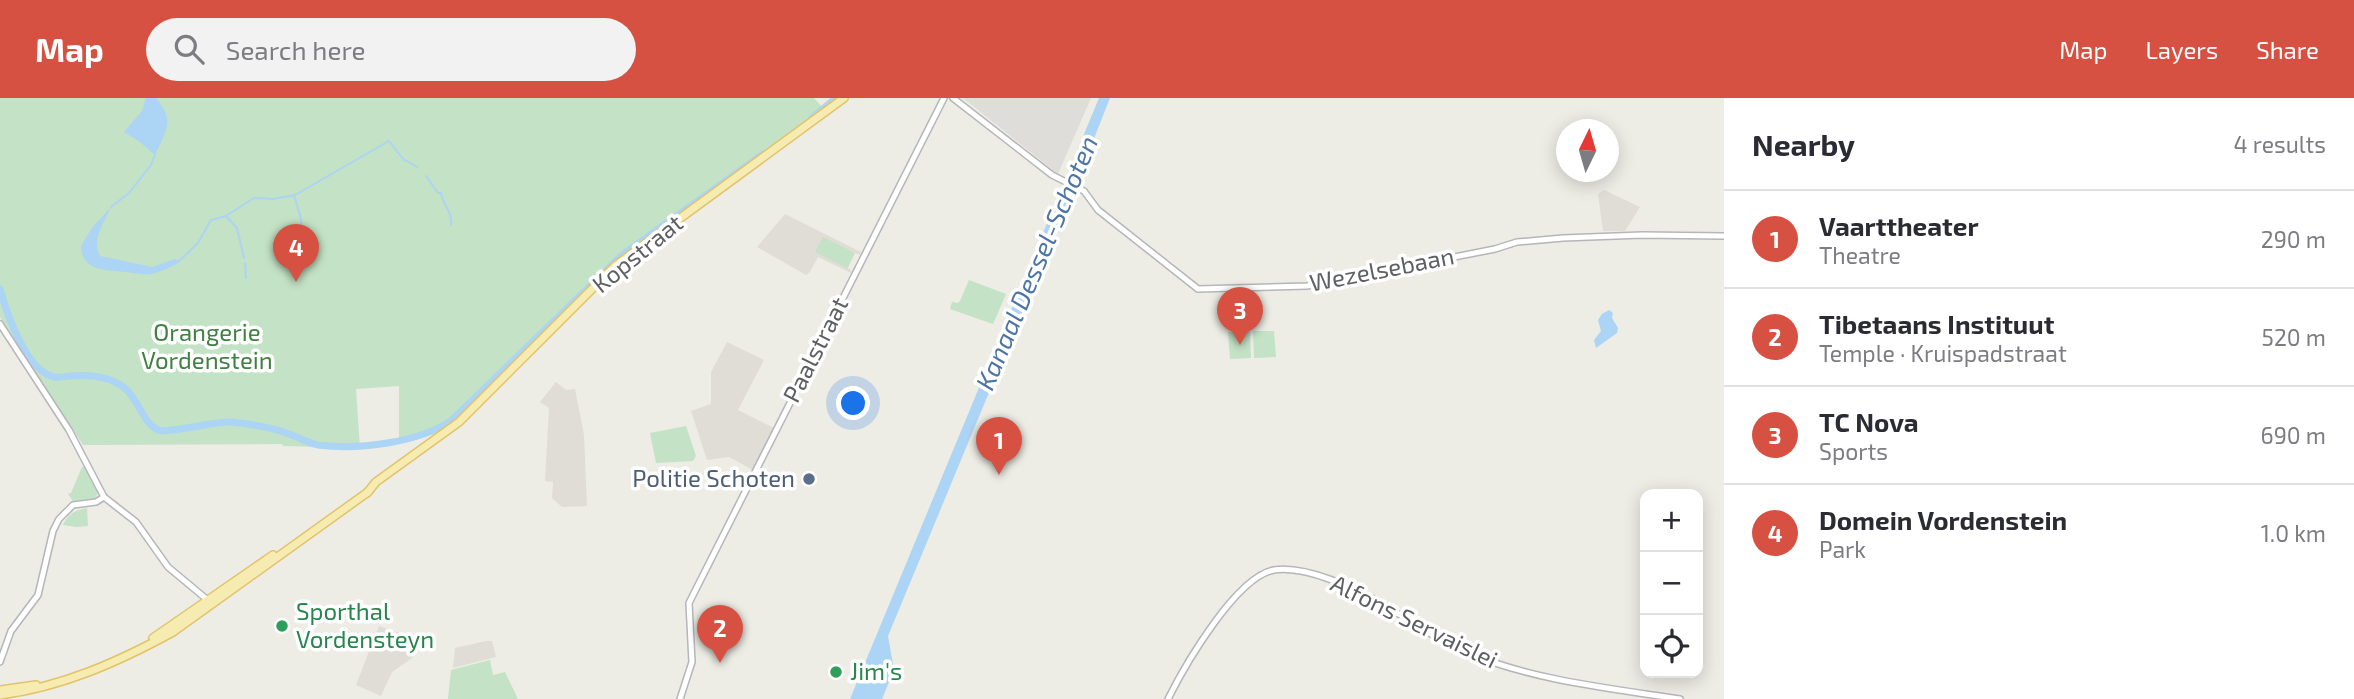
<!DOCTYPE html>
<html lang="en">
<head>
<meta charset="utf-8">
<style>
	body { margin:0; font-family:"Exo 2",sans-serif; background:#f2f2f3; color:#2b2b33 }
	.controls { position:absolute; right:21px; bottom:21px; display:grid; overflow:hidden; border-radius:14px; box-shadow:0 4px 18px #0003 }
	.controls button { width:63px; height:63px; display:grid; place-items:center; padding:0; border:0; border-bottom:2px solid #e1e1e2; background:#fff; color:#2b2b33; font:35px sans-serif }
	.compass { position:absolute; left:1556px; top:21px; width:63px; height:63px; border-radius:50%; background:#fff; box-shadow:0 4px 18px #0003; rotate:5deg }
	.you { position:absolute; left:854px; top:306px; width:24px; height:24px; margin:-18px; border:5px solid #fff; border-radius:50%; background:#1a73e8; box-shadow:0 0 0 10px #1a73e833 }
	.badge { display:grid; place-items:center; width:46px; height:46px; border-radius:50%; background:#d65142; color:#fff; font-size:23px; font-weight:700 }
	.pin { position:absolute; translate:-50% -58px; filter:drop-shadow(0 2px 4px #0008) }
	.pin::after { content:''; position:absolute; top:37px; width:24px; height:21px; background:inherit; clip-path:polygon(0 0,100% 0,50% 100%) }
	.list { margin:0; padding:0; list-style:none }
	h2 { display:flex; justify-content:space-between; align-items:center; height:91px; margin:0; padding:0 28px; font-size:30px }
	h2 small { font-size:23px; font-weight:400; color:#7c7c81 }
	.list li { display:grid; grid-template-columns:46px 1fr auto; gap:21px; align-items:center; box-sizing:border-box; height:98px; padding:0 28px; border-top:2px solid #e1e1e2 }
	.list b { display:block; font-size:26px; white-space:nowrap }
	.list p { margin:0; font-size:23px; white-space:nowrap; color:#7c7c81 }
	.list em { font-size:23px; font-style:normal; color:#7c7c81 }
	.icon { flex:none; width:38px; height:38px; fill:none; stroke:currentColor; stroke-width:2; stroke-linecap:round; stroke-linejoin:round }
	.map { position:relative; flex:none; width:1724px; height:601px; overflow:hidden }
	header { display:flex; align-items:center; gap:42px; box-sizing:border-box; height:98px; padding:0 35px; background:#d65142; color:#fff }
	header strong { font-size:33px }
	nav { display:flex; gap:38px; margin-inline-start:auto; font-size:24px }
	.search { width:490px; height:63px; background:#f2f2f3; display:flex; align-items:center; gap:18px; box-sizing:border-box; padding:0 24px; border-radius:38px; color:#7c7c81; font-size:26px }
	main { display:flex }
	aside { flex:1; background:#fff }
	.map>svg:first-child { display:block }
</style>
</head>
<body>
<header>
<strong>Map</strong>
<div class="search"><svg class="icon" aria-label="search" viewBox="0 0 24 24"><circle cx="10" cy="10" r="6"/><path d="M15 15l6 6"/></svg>Search here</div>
<nav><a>Map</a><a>Layers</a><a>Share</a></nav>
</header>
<main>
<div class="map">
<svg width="1724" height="601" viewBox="0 0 1724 601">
	<rect width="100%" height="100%" fill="#edece5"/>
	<!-- industrial -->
	<path fill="#dfddd9" d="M963,0h128l-33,76z"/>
	<!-- education -->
	<g fill="#e0ddd6">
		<path d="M1604,92l36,17 -15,24h-22l-5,-37z"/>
		<path d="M785,116l76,38 -1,3 -5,-2 -7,15 4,3 -1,2 -33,-16 -8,15 -4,3 -49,-28z"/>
		<path d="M727,244l37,18 -26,50 36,18 -21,42 -24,-13 -22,3 -16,-49 20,-7v-32z"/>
		<path d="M556,284l10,8 9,-1 9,46 3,71 -25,1 -10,-9 1,-16 -8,-1 4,-73 -9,-6z"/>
		<path d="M379,528l38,13 -5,19 -20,14 -11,24 -25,-11z"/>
		<path d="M486,543h6l4,16 -43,11 2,-20z"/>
	</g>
	<!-- green -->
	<g fill="#c4e2c5">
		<path d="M0,0h814l9,10 -200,148 -182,177 -42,6v-53l-43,3 4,59 -77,-2 -1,-2 -199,1 -83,-128z"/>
		<path d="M823,139l32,16 -8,15 -32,-16z"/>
		<path d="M969,182l37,14 -13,30 -43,-15 2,-7 6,1 2,-2z"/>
		<path d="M1250,233l1,27 -21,1 -2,-27z"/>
		<path d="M1253,233h21l2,26 -22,1z"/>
		<path d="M686,328l10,30 -3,5 -37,2 -6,-30z"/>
		<path d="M85,368l13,27 -3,5 -22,3 -5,-7 3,-1 11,-26z"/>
		<path d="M87,410l1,18 -11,1 -14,-2c6,-12 11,-14 24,-17z"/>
		<path d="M490,562l3,15 12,-3 13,27h-70l3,-29z"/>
	</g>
	<!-- water -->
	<g fill="#acd4f5">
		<path d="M146,0h10c19,23 11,31 -1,57l-15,-13 -16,-10 18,-21z"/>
		<path d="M1099,0h11l-34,86h-4l-2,4 3,2 -185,446 6,34 -12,29h-32z"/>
		<path d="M111,109c-7,16 -20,33 -11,49l52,11 23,-8 5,3c-8,4 -16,9 -25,11 -10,3 -18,0 -28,-1 -19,-2 -46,0 -46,-26l11,-18z"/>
		<path d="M1609,212l4,3 -1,5 6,10 -1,5 -21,15 -2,-8 7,-9 -3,-11 4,-6z"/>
	</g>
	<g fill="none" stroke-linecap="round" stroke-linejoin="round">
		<!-- stream -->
		<g stroke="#acd4f5" stroke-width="2">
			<path d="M426,78l12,17h3c2,13 12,19 10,32"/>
			<path d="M294,97l7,24 1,24 9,13"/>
			<path d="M111,109l18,-14 22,-28 4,-10"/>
			<path d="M226,118l11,12 7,30"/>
			<path d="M179,163l19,-18 13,-23 15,-4 28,-18 19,1 22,-4 94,-54 14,18 14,8"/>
			<path d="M245,165l1,15"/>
		</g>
		<!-- river -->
		<g stroke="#acd4f5" stroke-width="7">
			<path d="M812,20l24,-20"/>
			<path d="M0,191c6,23 27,83 54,88 5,1 11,-1 16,-1 16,-1 32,-1 47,7 21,10 23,38 41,47 9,4 56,-9 73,-8 19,2 40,5 58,12 9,3 19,9 29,11 40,5 101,-2 134,-25l170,-165 141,-101"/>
		</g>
		<!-- minor casing -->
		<g stroke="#b5b6ba" stroke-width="8">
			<g id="minor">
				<path d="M953,0l99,77 32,16 14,19 100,79 109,-3 188,-37 22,-7 46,-4 79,-3 82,1"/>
				<path d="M0,226l69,106 35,67 32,25 32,45 42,35"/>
				<path d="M0,564l11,-31 27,-36 15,-64 6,-12 14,-14 23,-3 8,-5"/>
				<path d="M680,601l12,-37 -3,-59 255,-505"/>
				<path d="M1168,601c17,-34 68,-122 106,-129 32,-5 83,19 110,35 26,15 51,34 79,46 68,29 144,37 217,48"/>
			</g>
		</g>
		<!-- major casing -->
		<g stroke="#e2c369" stroke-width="10">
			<g id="major">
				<path d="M367,395l9,-11 83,-60 156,-156 229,-168"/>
				<path d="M153,540l120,-83"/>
				<path d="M0,592l36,-5"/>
				<path d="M0,597c62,-8 118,-33 173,-63l195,-140"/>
			</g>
		</g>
		<!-- minor -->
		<use href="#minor" stroke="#fff" stroke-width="5"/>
		<!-- major -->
		<use href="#major" stroke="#f6ecb1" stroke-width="7"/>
	</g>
	<!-- markers -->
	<circle fill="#5c6f8a" stroke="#fff" stroke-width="2.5" cx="809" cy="381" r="7"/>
	<g fill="#2e9e5b" stroke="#fff" stroke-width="2.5">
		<circle cx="282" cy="528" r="7"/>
		<circle cx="836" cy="574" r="7"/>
	</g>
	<g text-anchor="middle" stroke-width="7" stroke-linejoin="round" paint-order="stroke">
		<!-- street labels -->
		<g font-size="24" fill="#5d5f63" stroke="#fff">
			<text transform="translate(638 156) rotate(-39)" y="8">Kopstraat</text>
			<text transform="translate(1382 172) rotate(-11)" y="8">Wezelsebaan</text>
			<text transform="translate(816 252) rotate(-63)" y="8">Paalstraat</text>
			<text transform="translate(1414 524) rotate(26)" y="8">Alfons Servaislei</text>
		</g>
		<!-- park labels -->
		<g font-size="24" fill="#3f8043" stroke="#fff">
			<text x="207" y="243">Orangerie<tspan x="207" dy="28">Vordenstein</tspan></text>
		</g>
		<!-- service labels -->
		<g font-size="24" fill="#4e5e75" stroke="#fff" text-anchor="end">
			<text x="795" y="389">Politie Schoten</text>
		</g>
		<!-- leisure labels -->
		<g font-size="24" fill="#27864d" stroke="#fff" text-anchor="start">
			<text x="296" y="522">Sporthal<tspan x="296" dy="28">Vordensteyn</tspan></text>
			<text x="850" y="582">Jim's</text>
		</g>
		<!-- water labels -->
		<g font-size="26" font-style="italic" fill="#4c75a6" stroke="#fff">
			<text transform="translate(1037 165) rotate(-67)" y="9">Kanaal Dessel-Schoten</text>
		</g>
	</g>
</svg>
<div class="controls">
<button>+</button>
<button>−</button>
<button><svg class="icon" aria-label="locate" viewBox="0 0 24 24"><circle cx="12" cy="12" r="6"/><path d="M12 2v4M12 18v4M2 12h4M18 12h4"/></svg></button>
</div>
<svg class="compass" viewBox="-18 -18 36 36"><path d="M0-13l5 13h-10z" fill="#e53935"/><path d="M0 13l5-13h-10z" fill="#7c7c81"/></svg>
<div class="you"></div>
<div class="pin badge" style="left:999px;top:377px">1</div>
<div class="pin badge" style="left:720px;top:565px">2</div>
<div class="pin badge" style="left:1240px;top:247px">3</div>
<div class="pin badge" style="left:296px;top:184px">4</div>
</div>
<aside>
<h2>Nearby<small>4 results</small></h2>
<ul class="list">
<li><span class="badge">1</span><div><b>Vaarttheater</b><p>Theatre</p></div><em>290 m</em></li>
<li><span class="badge">2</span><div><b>Tibetaans Instituut</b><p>Temple · Kruispadstraat</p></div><em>520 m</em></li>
<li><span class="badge">3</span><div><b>TC Nova</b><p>Sports</p></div><em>690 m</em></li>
<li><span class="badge">4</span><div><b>Domein Vordenstein</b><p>Park</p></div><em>1.0 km</em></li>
</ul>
</aside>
</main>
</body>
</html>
